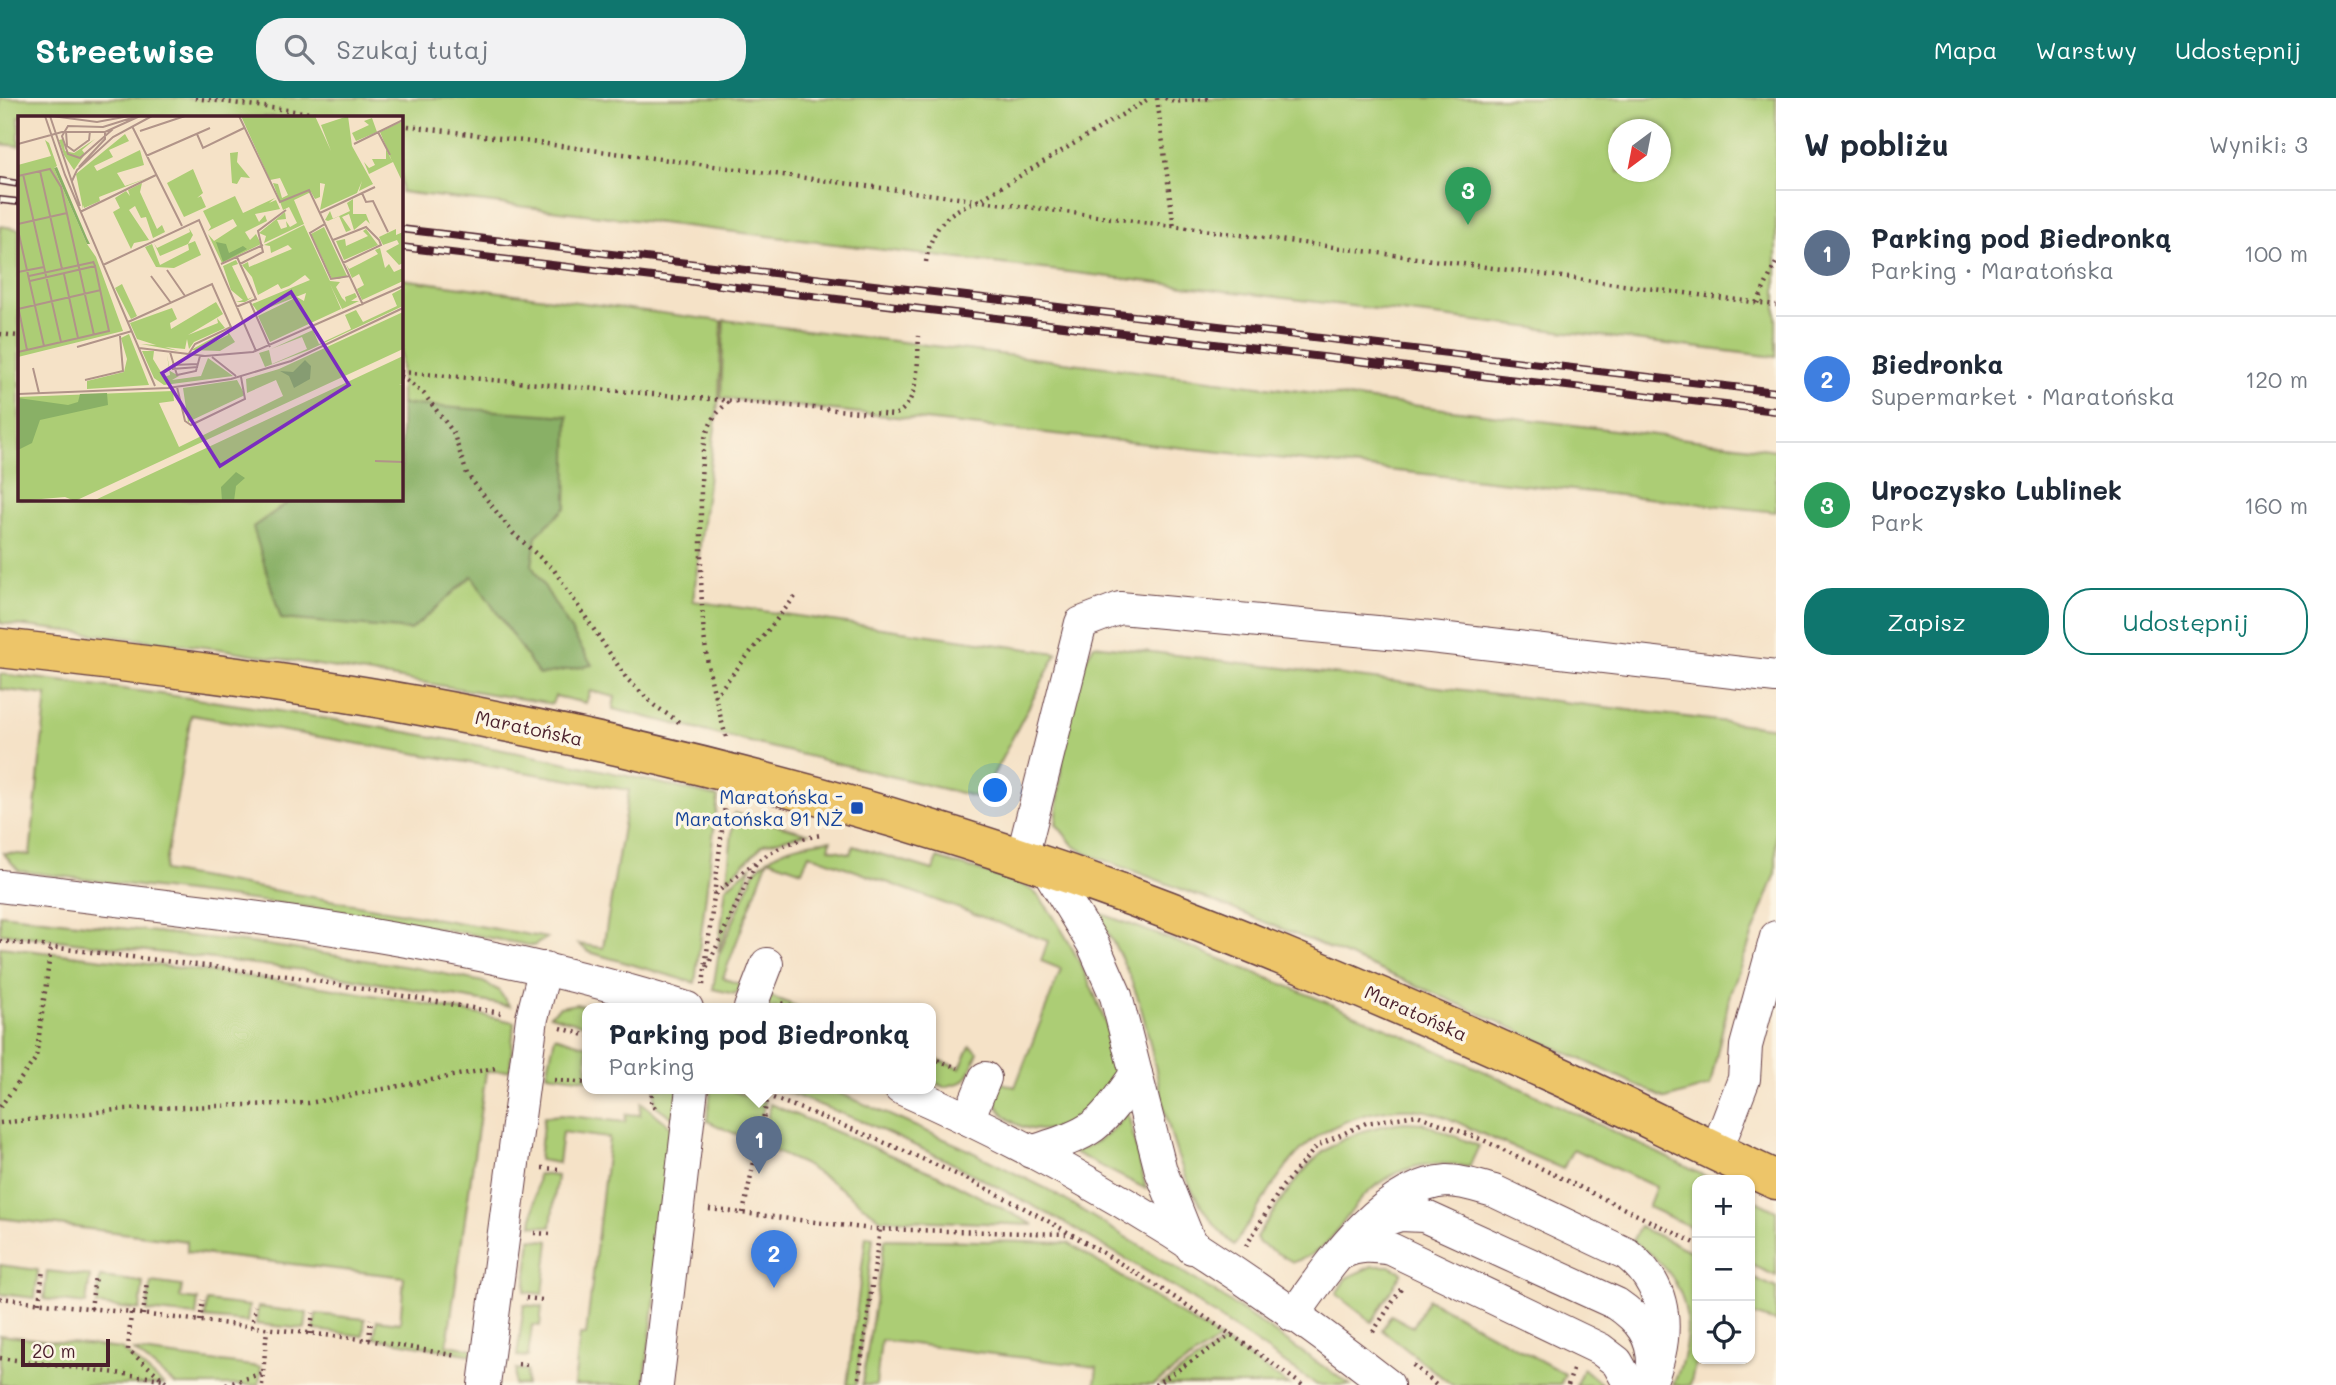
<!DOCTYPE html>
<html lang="pl">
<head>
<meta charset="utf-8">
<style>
	body { margin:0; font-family:Mali,sans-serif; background:#f2f2f3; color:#1f2937 }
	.controls { position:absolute; right:21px; bottom:21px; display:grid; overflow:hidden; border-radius:14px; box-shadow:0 2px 5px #0004 }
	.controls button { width:63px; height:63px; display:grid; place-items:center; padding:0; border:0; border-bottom:2px solid #e0e1e3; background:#fff; color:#1f2937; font:35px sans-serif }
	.compass { position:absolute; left:1608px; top:21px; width:63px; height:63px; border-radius:50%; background:#fff; box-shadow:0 2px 5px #0004; rotate:212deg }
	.scale { position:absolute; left:21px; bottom:18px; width:89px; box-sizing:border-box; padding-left:7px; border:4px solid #4a1f2b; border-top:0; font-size:19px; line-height:24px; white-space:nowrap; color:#4a1f2b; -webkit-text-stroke:5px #fcf5e5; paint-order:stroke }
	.you { position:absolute; left:996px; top:693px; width:24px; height:24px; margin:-18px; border:5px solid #fff; border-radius:50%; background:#1a73e8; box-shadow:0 0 0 10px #1a73e833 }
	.badge { display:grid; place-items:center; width:46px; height:46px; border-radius:50%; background:#0f766e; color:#fff; font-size:23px; font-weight:700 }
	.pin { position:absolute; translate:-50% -58px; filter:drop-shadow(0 2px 4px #0008) }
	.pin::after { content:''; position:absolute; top:37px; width:24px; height:21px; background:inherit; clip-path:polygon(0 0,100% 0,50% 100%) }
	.popup { position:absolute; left:582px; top:905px; width:354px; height:91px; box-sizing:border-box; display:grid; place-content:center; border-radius:14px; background:#fff; filter:drop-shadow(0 2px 5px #0005); font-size:23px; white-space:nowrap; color:#747a83 }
	.popup b { font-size:26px; color:#1f2937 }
	.popup::after { content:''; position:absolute; left:50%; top:100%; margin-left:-14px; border:14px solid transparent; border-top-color:#fff }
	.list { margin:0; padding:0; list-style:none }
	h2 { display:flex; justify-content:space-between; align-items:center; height:91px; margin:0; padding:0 28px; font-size:30px }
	h2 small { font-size:23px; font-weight:400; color:#747a83 }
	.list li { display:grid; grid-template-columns:46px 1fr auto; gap:21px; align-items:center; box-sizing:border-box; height:126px; padding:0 28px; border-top:2px solid #e0e1e3 }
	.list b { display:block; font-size:26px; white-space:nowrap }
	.list p { margin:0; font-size:23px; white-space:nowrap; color:#747a83 }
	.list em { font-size:23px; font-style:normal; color:#747a83 }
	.actions { display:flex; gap:14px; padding:21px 28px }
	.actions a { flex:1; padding:16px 0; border:2px solid #0f766e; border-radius:28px; text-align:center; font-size:24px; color:#0f766e }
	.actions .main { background:#0f766e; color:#fff }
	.icon { flex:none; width:38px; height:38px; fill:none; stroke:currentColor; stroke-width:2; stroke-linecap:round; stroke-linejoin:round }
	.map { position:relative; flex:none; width:1776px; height:1287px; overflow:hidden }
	header { display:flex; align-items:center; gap:42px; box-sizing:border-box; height:98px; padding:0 35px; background:#0f766e; color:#fff }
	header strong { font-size:33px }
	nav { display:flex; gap:38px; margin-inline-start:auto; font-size:24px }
	.search { width:490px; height:63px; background:#f2f2f3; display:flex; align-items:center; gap:18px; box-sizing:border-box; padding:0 24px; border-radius:28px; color:#747a83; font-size:26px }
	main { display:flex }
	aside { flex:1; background:#fff }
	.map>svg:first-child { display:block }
</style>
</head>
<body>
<header>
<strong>Streetwise</strong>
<div class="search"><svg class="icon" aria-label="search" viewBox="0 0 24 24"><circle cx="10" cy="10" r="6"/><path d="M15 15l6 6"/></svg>Szukaj tutaj</div>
<nav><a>Mapa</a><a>Warstwy</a><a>Udostępnij</a></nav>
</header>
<main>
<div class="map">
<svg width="1776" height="1287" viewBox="0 0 1776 1287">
	<rect width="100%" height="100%" fill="#fcf5e5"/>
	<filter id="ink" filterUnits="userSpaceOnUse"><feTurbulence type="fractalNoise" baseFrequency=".0143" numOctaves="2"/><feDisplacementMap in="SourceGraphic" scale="14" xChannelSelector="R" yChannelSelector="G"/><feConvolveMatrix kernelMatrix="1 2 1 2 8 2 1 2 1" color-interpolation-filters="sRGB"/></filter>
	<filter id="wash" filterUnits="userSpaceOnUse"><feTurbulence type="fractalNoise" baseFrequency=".00686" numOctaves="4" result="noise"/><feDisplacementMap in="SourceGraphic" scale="28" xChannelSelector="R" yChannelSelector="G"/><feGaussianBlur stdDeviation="1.57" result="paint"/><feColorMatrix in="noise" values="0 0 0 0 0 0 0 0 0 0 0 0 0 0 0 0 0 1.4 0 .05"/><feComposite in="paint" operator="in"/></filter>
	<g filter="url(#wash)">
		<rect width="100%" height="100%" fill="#f5e2c7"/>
		<!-- green -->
		<g fill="#accd75" stroke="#7b7650" stroke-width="2" fill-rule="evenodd">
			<path d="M0,0h1776v259l-1375,-165v-75h-382v29l-19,-2zM1618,32h42v42h-42z"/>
			<path d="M0,128l19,3v270h382v-220l321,42 -3,75 -26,205 364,52 -76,145 -368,-89 2,-12 -25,-6 -4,12 -31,-7 -3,8 -331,-55 -221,-26z"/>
			<path d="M724,222l1052,130v62l-1055,-114z"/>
			<path d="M1094,547l682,83v145l-46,121 -20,92 -44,13c-190,-90 -381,-174 -579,-245l-14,-9 -17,-21c7,-61 5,-126 38,-179z"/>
			<path d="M0,576c244,28 479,65 718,123l-23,186 -106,-31 -10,-8 24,4 26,-158 -438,-75 -27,156 383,67 -14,8 -170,-32 -344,-43 -16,-18 27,2 17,-160 -47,-6z"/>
			<path d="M734,715l73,20 -43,11 -37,36z"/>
			<path d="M831,742l-2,8 21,6 3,-8 80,24 4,-12c20,7 83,22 96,33 28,24 96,158 80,192 -4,8 -11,20 -18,27 -4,4 -13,6 -19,9 -7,4 -16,9 -24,10 -33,6 -62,-16 -59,-49l22,7 46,-118 -20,-8 7,-20 -239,-87 -7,17 -34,-12 -45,119 21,8 -10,8 -21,-5 5,-32 36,-84c18,-25 48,-30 77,-33z"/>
			<path d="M751,769l-33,85 8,-65z"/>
			<path d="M1094,813c212,77 417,169 619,269h-16v50l-49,-23 8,-20 -83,-38 -10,20c-28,-12 -55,-24 -83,-36 -19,-9 -39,-20 -60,-23 -34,-6 -83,10 -110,32 -29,23 -54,72 -76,103 -70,-63 -69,-160 -95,-244 -11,-33 -26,-62 -45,-90z"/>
			<path d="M0,816l267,31 149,23 67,14 15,8 12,16 -207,-36 -303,-37z"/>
			<path d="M0,849c172,20 345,38 514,75l-4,48 -24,2 -39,273 26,4v6l-99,-17 3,-18 23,3 4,-46 -217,-25v-11l-187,-23z"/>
			<path d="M762,895l39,15h-32z"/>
			<path d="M576,906l14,4h-2l-1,18 -37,-11 10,-8z"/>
			<path d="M555,938l32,10v33l-40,-5z"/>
			<path d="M970,948l8,6 -10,24 -6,6 -18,5 -13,-6v-24l29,11z"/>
			<path d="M655,990h27l-4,34 -23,-17z"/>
			<path d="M711,990h13l41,14 -10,41 -48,-22z"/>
			<path d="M776,990h52l132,58 87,43 168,103 135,93h-33l-134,-92 -123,-73 -116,-61 -78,-36z"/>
			<path d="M641,1004l35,29 -32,254h-70l6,-50h6l23,-197 -47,-6 -4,31 -19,-3 5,-43 16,-2 65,7 1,-8 14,1z"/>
			<path d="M770,1006l170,72 94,49 -153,-6 -46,-35 -32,-20 -41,-18z"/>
			<path d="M1127,1011l19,80 -73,-37c25,-9 42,-18 54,-43z"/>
			<path d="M1404,1024l18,1 57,23 -10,21c-47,-10 -87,4 -116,42 -18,24 -29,45 -60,53l-34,-19 -3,-6c47,-65 60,-103 148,-115z"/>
			<path d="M538,1076l19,2 -6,51 -19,-2z"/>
			<path d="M1750,1100l26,13v65l-26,-12z"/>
			<path d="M1639,1129l58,27v104l-7,27h-17c26,-58 17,-110 -41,-143z"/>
			<path d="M866,1138l7,1 -17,148h-9z"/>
			<path d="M531,1141l18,2 -6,53 -18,-2z"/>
			<path d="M885,1141l183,4 152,96 -67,46h-58l2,-18 -216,-27 -5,45h-14z"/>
			<path d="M0,1167l38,5 -3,28 -35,-4z"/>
			<path d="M1372,1168h17l13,6 -30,50 -36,-28 10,-16z"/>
			<path d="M47,1173l43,5 -4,28 -42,-5z"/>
			<path d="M1750,1178l26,12v34l-26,-8z"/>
			<path d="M100,1179l43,5 -3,28 -43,-5z"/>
			<path d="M151,1184l31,4 -2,12 18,2 -2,16 -49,-5z"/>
			<path d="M1428,1201l137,75 -5,11h-108l-70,-55 9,-15 22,12z"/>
			<path d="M207,1203l42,5 -2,16 -42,-4z"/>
			<path d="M524,1207l18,2 -2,19 -8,-1 -4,32 -11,-1z"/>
			<path d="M258,1209l49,6 -2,16 -49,-5z"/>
			<path d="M316,1216l49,5 -2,17 -49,-6z"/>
			<path d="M0,1237l121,14 43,36h-164z"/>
			<path d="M1224,1244l62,41 3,2h-129z"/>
			<path d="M134,1253l127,16 -2,18h-83z"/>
			<path d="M1583,1270l20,17h-27z"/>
			<path d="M516,1271l11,1 -1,15h-12z"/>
		</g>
		<!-- forest -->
		<path fill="#89b066" stroke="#6a6848" stroke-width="2" d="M401,306l167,12 -2,91 -30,29 -4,30 60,99 -53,10 -67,-99 -61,54 -130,-11 -28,-92 40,-28h108z"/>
	</g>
	<g filter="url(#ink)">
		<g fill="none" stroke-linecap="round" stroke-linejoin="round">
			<!-- minor casing -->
			<g stroke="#643c42" stroke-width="34">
				<g id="minor">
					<path d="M1022,760l59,-235 39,-15 311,29 345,40"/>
					<path d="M1046,769l47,77 23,52 45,175 31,77"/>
					<path d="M0,788c232,28 463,51 687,122"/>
					<path d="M750,910l17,-44"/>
					<path d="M900,990c173,75 339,180 488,297"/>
					<path d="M968,1021l17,-41"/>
					<path d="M1031,1054c65,-21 66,-22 105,-78"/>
					<path d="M1716,1054l28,-73 2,-33 30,-109"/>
					<path d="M1369,1127l31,-10 24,1 193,88c22,15 36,32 36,60"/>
					<path d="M1342,1155c17,-8 30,-7 49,-4l209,100 17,13 13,23"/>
					<path d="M1293,1218c35,-49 89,-131 154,-135 16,0 32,6 47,10l133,63c43,34 43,83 22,131"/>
					<path d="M484,1287l48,-367 13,-50"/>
					<path d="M657,1287l35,-297"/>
				</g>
			</g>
			<!-- major casing -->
			<g stroke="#643c42" stroke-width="41">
				<path id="major" d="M0,550c143,16 286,33 427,59 239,44 477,106 706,190 140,52 278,112 415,174 76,34 151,74 228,109"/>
			</g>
			<!-- path -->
			<g stroke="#643c42" stroke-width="4.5" stroke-dasharray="2 5" stroke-linecap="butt">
				<path d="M195,0l146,19"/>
				<path d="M1157,0l17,130"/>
				<path d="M1165,0l9,4 38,-4"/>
				<path d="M401,27l1375,180"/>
				<path d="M926,164c5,-33 20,-51 52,-61l172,-103"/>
				<path d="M1757,205l19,-40"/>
				<path d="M0,236l19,2"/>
				<path d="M401,274l493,43c27,-11 23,-55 25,-79"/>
				<path d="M401,278l23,18 29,38 14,42 46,59 41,37 73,109 28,27 27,18"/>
				<path d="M715,598c-15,-55 -14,-110 -14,-167 0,-28 -1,-59 3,-86 3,-16 12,-32 25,-41"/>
				<path d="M726,639l-11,-41 83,-103"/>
				<path d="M715,796c34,-28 62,-52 106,-59"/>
				<path d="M0,843l288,35 213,37"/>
				<path d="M707,869l50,-106"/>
				<path d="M703,887l22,-179"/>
				<path d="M782,905l13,5"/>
				<path d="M561,930l27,8"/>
				<path d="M931,960l27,10"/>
				<path d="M554,982l34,3"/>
				<path d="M635,990l17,2 -1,14 8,7"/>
				<path d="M747,990c99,38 199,77 292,128 91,51 179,107 263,169"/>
				<path d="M0,1009l36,-49 15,-111"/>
				<path d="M0,1025l125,-14 184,-6 186,-35"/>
				<path d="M542,1070l17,1"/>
				<path d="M709,1111l163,20 194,5"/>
				<path d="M743,1115l25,-117"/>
				<path d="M534,1135l17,1"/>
				<path d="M1246,1148l36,-59 35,-41 49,-23 51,-8 66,25 214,104"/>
				<path d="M0,1200l369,42 88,16"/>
				<path d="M526,1200l17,2"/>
				<path d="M39,1205l4,-34"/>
				<path d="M91,1211l4,-33"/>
				<path d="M131,1215l-3,37 42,35"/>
				<path d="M143,1217l4,-34"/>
				<path d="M200,1223l3,-21"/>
				<path d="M252,1229l3,-21"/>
				<path d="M1373,1234l30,-46"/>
				<path d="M310,1236l3,-21"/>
				<path d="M369,1242l2,-21"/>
				<path d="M0,1260l163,21"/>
				<path d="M518,1266l11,1"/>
				<path d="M1413,1267l23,20"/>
				<path d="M226,1287l37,-12"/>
				<path d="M262,1287l5,-56"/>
				<path d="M858,1287l22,-156"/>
				<path d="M1155,1287l78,-51"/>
				<path d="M1568,1287l5,-15"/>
			</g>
			<!-- minor -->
			<use href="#minor" stroke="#fff" stroke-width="32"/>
			<!-- major -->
			<use href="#major" stroke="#edc569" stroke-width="38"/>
			<!-- rail casing -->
			<g stroke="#4a1f2b" stroke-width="8">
				<g id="rail">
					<path d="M0,83l19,3"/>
					<path d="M0,102l19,2"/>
					<path d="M401,131l1375,163"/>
					<path d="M401,149l1375,164"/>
				</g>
			</g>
			<!-- rail -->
			<use href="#rail" stroke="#fcf5e5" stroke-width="5" stroke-dasharray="16" stroke-linecap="butt"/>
		</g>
	</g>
	<!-- markers -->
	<rect fill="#1a4fb4" stroke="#fcf5e5" stroke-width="2.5" x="850" y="703" width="14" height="14" rx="3.5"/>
	<g text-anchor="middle" stroke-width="7" stroke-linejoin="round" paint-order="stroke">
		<!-- street labels -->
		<g font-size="19" fill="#4a1f2b" stroke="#fcf5e5">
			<text transform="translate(529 630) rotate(12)" y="7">Maratońska</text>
			<text transform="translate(1416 915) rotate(24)" y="7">Maratońska</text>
		</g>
		<!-- transit labels -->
		<g font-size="19" fill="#164399" stroke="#fcf5e5" text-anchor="end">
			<text x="843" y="706">Maratońska -<tspan x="843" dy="22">Maratońska 91 NŻ</tspan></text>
		</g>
	</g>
	<!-- overview -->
	<g transform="translate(18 18)">
		<rect width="385" height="385" fill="#f5e2c7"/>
		<path d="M223,0h74l16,35 -10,-26 27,-9 4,30 21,38 -14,7 3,-10 -5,12 -37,17 5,-26 -5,-1v14l-5,2 -4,-7 -17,8 10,24 -40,19 2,-7 -7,-3 26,-21 1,7 -9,1 4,9 6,-2 -1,-6 4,6 7,-4 -8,-16 -6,3 -10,-27 5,1 4,14 6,-3 -8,-17 -10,2zM354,2l5,14 -21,9 -4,-8 17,-8 -5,-4zM385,5l-2,58 -8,-17 -24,12 -5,-12 5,6 6,-3 -3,-6h14v-10l6,12 -12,-29zM107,18l4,7 -20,9 4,7 -19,9 3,5 43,-21 4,15 -27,8 8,13 28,-10 -54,21 1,4 -16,7 -1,-3v4l-7,-35zM45,23l2,12 9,2 21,-14 -13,11 3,4 -11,16 -10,-15 -5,-15zM27,24l4,3 8,23 -3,2 33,76 9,13 27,74 -105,26v-192l33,-9zM220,36l-1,10 13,16 -9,-1 -4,7 -5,-1 -2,-30zM175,53l10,24 -6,5 4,-2 5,11 -22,10 -17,-34zM124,67l-2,9 17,37 5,-4 3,7 -12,6 -7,-21 -5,1 -6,-12 -6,4 20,30 -15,3 -3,6 -18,-37 7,-4 -5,-10 11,-7 4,5 -2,-6zM217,80l8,17 32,-15 -6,5 7,-3 4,9 -25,5 4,8 6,-7 2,6 -22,11 5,8 6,-6 5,10 -39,19 -14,-29 6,7 23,-15 -4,-7 -25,12 3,-4 -8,-16zM335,83v15h13l4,10 -4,-4 -12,10 -5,-16 -7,3 9,13 -5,2 -7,-16 -11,5 -3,-1 5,-9 3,8 17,-8 -3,-8zM286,109l26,56 10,1 -4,5 6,11 4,4 -1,-5 10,-4 2,4 -6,4h8l-17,8 -12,-25 11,25 -71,33 -12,-26 39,-19 7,4 2,-8 -48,19 -6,-8 58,-24 -5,-5 -16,11 -8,3 -3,-5 -20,11 -6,-18 -10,-12 6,-3 1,5 43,-18 -4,-4 -17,8 -1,-7 -6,-1zM306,111l23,49 -8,3h-7l-21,-45zM171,112l4,7 -5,9 -28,12 -6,-13 3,5 33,-16zM348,113l12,16 -34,15 -8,-19 9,-2 1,7 22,-10 -5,-5zM378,113v6l7,-3v31l-4,2 -13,-14 13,-7 -2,-4 -14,5 -4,-8zM177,125l6,14 -27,13 -18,-1 -11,-20 7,-3 8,21 29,-15 -1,-6zM362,132l5,20 4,-4 5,8 9,-4v13l-41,19 -5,-11 7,-4 -5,-11 -7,4 -6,-14 3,5 12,-6 17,-9 -3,-4zM218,144l2,4 -6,2 16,33 5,-2 -8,5h-9l7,-2 -12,-10 -8,-24zM104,168l15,32 -6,3 -16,-31zM385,172v18l-94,44 -44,17 -6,-14 10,-3 3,14 35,-15 -5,-12 -31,12 42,-19 6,14 32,-15 -6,-14 11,-5 7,12 34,-16 -5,-12zM198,186l7,12 -35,21 30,-12 -1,-5 8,10 -31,14 -5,7 -2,-10 -2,10 -20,-2 14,4 -38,-7 15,1 -19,-6 -7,-16 42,-15 5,11 -7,4 1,6zM385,196v37l-328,152 -10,-4 -47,4v-104l155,-6 1,10 -15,2 20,44 104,-51 -7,-16 -29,13 -1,-14 33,-10zM209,214l8,12 -15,9 -29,-1 29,-16 -8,9 16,-8zM111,218l20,51 -62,4v-8l37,-9 3,-13 -6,-21zM124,235h12l-1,8 11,18 6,-2 -3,-20 3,16 9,5 -7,4 29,-4 7,-18 25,18 -69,9 -10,-7zM385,240v28l-4,1h4l-2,116h-308zM219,264l8,15 -57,27 -5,-34z" fill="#accd75"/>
		<path d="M39,51l30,71 3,6h-3l-33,-76zM198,126l10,2 3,9 14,-7 4,3 -24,13zM287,244l6,6 -1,13 -16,9 -5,-12 -9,-5 13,1zM89,277l1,12 -68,15 -8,23 -14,7v-52l50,7 10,-3 2,-8zM218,356l9,6 -9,8 -2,15h-12l-1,-14z" fill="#89b066"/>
		<path fill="none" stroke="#b19489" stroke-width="2" d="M27,0l20,59 90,211M32,0l30,90M34,0l45,6 32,-6M221,0l41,86 29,-12 16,34M114,10l50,100M95,13l-33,29 -12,-4 -6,-18 6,-10 35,1 35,-11M48,15l1,15 7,5 15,-11 1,-9M122,15l45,-15M360,16l12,23M179,18l6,14 41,-20M0,28l44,-12h43l35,-16M336,28l49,-24M128,40l64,-28M61,51l26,-28v-7M22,55l22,98M5,58l38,168M0,60l32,-7 11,18 33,148M54,65l5,-11 36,-33 39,-21M344,77l4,9 7,-1 15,31M62,96l76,-37M302,97l55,-26M0,108l49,-11M0,114l26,116M315,124l33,-13 13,13 2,5 -38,18M203,148l42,-19M222,148l23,-12 -5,-21 28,-21M85,149l96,-45 57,131M149,154l18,26M0,156l26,-5M46,158l14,64M11,160l65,-14M133,160l20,27M332,160l-19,3 -21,-46 15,-9 38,81M12,165l65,-15 -2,-5M232,186l20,45M0,190l9,44M218,191l20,-8 -19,-42M0,193l83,-19M110,206l84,-38 19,43 -36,17 -7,11M59,231l55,-16M121,232l66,8 48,-4 150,-66M0,236l91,-21 -14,-65M152,236l7,23 19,-4 4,-15M194,241l24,19M154,249l26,-1M15,252l6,25M154,253l26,-2M67,264l38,-9 -3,-35M159,271l8,34 6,4 54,-26 -4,-22M0,278l150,-6 63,-9 60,-18 112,-53M357,345l28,1"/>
		<path fill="#7b2cbf" fill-opacity="0.15" stroke="#7b2cbf" stroke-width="3.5" d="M273,176l58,93 -129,81 -58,-93z"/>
		<rect width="385" height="385" fill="none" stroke="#4a1f2b" stroke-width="3.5"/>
	</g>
</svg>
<div class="controls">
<button>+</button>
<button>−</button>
<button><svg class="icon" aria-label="locate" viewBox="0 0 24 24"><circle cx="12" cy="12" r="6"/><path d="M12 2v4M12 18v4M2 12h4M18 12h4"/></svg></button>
</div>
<svg class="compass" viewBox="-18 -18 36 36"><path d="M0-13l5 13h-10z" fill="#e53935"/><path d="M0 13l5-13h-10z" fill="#747a83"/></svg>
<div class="scale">20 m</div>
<div class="you"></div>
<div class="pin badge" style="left:759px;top:1076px;background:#5c6f8a">1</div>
<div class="popup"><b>Parking pod Biedronką</b>Parking</div>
<div class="pin badge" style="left:774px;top:1190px;background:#3f7fe0">2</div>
<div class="pin badge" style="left:1468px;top:127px;background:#2e9e5b">3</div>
</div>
<aside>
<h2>W pobliżu<small>Wyniki: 3</small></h2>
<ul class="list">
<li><span class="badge" style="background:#5c6f8a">1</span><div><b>Parking pod Biedronką</b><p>Parking · Maratońska</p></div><em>100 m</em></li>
<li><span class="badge" style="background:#3f7fe0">2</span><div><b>Biedronka</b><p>Supermarket · Maratońska</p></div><em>120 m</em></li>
<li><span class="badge" style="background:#2e9e5b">3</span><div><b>Uroczysko Lublinek</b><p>Park</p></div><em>160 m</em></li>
</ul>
<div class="actions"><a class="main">Zapisz</a><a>Udostępnij</a></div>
</aside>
</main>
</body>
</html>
